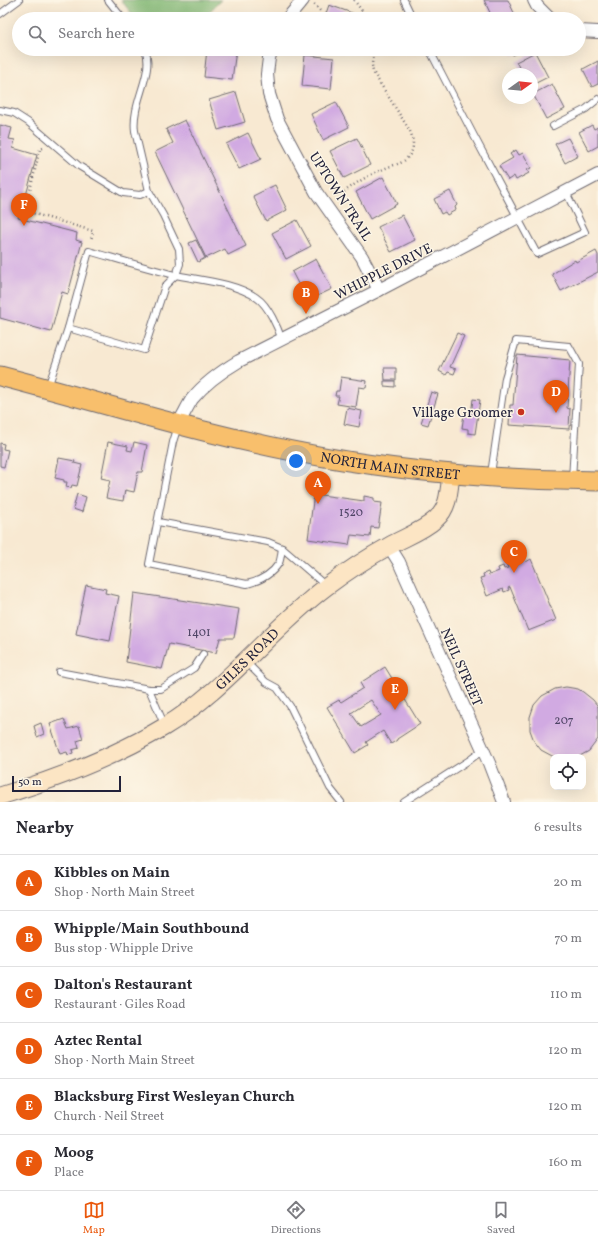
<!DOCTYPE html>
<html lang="en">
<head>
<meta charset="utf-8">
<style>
	body { margin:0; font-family:Vollkorn,serif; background:#f2f2f3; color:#2b2b33 }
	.controls { position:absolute; right:12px; bottom:12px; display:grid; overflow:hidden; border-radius:8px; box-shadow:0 4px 16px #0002 }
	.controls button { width:36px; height:36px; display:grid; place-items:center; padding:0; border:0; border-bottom:1px solid #e1e1e2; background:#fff; color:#2b2b33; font:20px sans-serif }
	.compass { position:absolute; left:502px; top:68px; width:36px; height:36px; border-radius:50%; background:#fff; box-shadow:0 4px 16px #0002; rotate:75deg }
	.scale { position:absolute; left:12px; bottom:10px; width:109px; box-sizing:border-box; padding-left:4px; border:2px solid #22223b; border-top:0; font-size:11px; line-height:14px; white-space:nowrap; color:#22223b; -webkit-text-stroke:3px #fcf5e5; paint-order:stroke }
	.you { position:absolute; left:296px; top:461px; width:14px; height:14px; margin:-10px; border:3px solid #fff; border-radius:50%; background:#1a73e8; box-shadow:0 0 0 6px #1a73e833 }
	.badge { display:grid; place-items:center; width:26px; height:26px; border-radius:50%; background:#ea580c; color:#fff; font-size:13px; font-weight:700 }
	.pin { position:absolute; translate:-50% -33px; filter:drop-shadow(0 1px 2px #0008) }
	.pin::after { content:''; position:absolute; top:21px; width:14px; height:12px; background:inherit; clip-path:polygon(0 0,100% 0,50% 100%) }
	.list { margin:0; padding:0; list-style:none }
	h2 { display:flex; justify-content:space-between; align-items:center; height:52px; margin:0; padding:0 16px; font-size:17px }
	h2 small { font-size:13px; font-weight:400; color:#7c7c81 }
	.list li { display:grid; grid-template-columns:26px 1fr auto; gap:12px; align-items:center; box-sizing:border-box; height:56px; padding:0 16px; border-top:1px solid #e1e1e2 }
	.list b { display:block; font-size:15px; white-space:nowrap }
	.list p { margin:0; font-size:13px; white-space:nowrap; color:#7c7c81 }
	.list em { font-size:13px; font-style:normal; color:#7c7c81 }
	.icon { flex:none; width:22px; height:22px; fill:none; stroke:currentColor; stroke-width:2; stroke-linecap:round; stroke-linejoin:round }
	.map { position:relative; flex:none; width:598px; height:802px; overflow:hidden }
	.search { position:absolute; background:#fff; box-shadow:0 4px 16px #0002; left:12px; right:12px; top:12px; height:44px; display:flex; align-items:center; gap:10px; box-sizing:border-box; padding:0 14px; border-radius:22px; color:#7c7c81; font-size:15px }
	.sheet { height:388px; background:#fff }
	nav { display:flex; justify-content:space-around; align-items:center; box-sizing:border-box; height:56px; border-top:1px solid #e1e1e2; background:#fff; font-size:11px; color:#7c7c81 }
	nav a { display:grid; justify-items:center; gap:2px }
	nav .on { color:#ea580c }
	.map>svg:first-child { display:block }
</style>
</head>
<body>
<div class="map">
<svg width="598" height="802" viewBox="0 0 598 802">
	<rect width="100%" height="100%" fill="#fcf5e5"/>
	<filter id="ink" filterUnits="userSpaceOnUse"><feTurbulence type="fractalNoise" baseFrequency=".025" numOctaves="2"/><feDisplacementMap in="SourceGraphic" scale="8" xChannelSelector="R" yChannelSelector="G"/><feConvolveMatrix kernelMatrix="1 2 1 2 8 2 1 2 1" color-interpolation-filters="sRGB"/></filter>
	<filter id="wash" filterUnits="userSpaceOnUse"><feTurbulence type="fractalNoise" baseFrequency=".012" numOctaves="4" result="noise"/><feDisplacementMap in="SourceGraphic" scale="16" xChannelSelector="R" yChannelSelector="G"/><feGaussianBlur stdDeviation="0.9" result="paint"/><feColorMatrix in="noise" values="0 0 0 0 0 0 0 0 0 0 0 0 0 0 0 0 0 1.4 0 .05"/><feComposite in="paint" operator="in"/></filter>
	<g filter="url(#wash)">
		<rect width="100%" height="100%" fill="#f8e9d2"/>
		<!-- forest -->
		<path fill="#84ba77" stroke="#536e59" d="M121,0h100l-19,19h-66z"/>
		<g id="blocks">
			<!-- building -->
			<g fill="#d1aae2" fill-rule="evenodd">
				<path d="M484,0h24l7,15 -9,4h-13z"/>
				<path d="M329,5l26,9 -1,5h-30z"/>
				<path d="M207,49l29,1 -4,30 -28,-3z"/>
				<path d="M509,49h16l-12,6z"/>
				<path d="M535,52l13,25 -16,8v-11h-9l-7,-12z"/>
				<path d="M305,55l29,3 -3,31 -29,-3z"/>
				<path d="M598,61v23l-6,3 -9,-18z"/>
				<path d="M552,84l13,25 -19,10 -13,-25z"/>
				<path d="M236,92l9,30 -27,8 -9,-30z"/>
				<path d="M336,102l13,25 -26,13 -12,-26z"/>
				<path d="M185,120l61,126 -18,9 -3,-6 -19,9 -51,-106 18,-9 -7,-14z"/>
				<path d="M0,125l12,3 -3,11 6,1 -2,8 24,7 -15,55h-2l-2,8 59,15 -1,7 6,2 -14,52 -6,-2 -11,40 -51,-14z"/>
				<path d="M592,125l2,4 4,-2v19l-9,5 -10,-19z"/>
				<path d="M248,133l13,26 -22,10 -13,-25z"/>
				<path d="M357,138l13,27 -26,13 -14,-27z"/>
				<path d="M568,138l10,18 -13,7 -10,-19z"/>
				<path d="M516,150l3,5 4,-2 8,15 -4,2 2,3 -13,7 -2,-4 -6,4 -9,-14 14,-8 -3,-4z"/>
				<path d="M383,177l14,27 -27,15 -14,-27z"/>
				<path d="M275,185l12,25 -21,11 -13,-25z"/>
				<path d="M450,191l7,14 -2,2 1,3 -9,5 -2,-3 -4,2 -7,-15z"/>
				<path d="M402,215l13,25 -24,12 -13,-25z"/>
				<path d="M297,220l14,26 -25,13 -14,-26z"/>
				<path d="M196,240l9,18 -7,4 -9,-19z"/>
				<path d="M596,251l2,4v17l-37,19 -9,-17 23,-14 1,2z"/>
				<path d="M316,259l16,30 -25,12 -15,-29z"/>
				<path d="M457,333l7,3 -14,31 6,2 -2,5 -6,-2 -2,3 -7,-4z"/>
				<path d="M517,355l53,5 -3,48 3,1 -1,20 -60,-4 1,-20h3z"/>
				<path d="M384,368h12v12h-11z"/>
				<path d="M341,377l26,4 -1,7 -7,-1 -3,20 -19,-3 2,-8h-4l1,-5h3z"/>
				<path d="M384,381h11v6l-11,-1z"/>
				<path d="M431,392l7,2 -10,31 -7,-2z"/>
				<path d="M473,399l7,1 -5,34 -7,-1v-4l-6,-1 2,-14 7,1z"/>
				<path d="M347,408l15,3 -3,16 -15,-3z"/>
				<path d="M108,442l20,4 -1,4 5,1 2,-9 13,3 -5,27h-4l-4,20 -9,-2 -2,11 -17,-3 4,-18 -9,-2z"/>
				<path d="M0,443l4,1 -1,5 5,1 -4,17 -4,-1z"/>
				<path d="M59,458l16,3 -1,2 8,2 -5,21 -5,-1 -1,3 -5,-1 1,-5h-3v-2l-9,-2z"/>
				<path d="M77,494l9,3 -4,15 -9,-3z"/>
				<path d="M314,494l50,7v-5l10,2v4l8,1 -4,25 -7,-1 -1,10 -19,-2 -2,10 -41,-6z"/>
				<path d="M522,551l4,11 5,-3 25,61 -28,11 -18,-44 -2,1 1,2 -5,2 -1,-3 -16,7 -7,-18 4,-1 -1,-3 5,-2 1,3 10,-4 -1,-3 5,-2 1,3 4,-1 -4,-10z"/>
				<path d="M86,585l20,4 -1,4 14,3 -9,45 -34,-7z"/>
				<path d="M134,593l105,16 -5,29h-14l-4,15 -47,-9 -7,25 -36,-7z"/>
				<path d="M385,667l35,57 -23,15v1l-6,4 -8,-13 -17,11 2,3 -13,8 -28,-46 12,-7 2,2 22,-14 -3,-5zM371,700l10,15 -20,12 -10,-14z"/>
				<path d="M566,687l12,2 5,3 10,8 4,5 1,2v32l-9,12 -11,6h-24l-13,-7 -7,-9 -4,-11v-13l4,-12 8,-9 13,-7z"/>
				<path d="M64,719l4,10 11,-3 4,13 -6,2 2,7 -7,2 1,3 -5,2 -1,-3 -7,2 -10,-30z"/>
				<path d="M41,723l3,11 -7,3 -3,-11z"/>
			</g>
		</g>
	</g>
	<g filter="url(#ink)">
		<use href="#blocks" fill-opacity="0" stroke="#6d6870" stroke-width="1"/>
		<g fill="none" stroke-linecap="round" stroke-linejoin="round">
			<!-- lane casing -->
			<g stroke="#6d6870" stroke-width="8">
				<g id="lane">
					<path d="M108,0l15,19"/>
					<path d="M404,0l9,19"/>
					<path d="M0,14l19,-14"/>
					<path d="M429,49l44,85 64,120 48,-22 -19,-40"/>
					<path d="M0,110l14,3 14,9 51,44 44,27 17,2 9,-4"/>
					<path d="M553,126l33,-17 12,-10"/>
					<path d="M68,328l76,22 21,-64 11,-11 4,-11 -1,-15 -16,-34 -14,-24 -14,-60c-4,-29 20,-58 10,-82"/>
					<path d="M48,387l20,-59 21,-77c28,8 57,17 86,24 25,5 61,8 82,23 11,7 21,30 25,42"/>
					<path d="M178,426l-5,16 -24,122 98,20c12,-3 25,-10 32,-21 2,-4 2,-10 3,-15"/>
					<path d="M491,474l14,-96 11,-37 53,5 10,18 -7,115"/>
					<path d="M158,522l110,20 14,6 43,37"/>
					<path d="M246,662l20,20 11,6 13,18 40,82 11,14"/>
					<path d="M59,672l90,17h12l33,-21 9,-14"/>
					<path d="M149,689l15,35"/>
					<path d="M404,802l67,-43 12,-9"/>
				</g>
			</g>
			<!-- street casing -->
			<g stroke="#6d6870" stroke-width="14">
				<g id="street">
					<path d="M534,0l3,6 13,13"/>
					<path d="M287,19l16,-19"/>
					<path d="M579,31l19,1"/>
					<path d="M272,49l-3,9 -2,16 2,20 8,25 39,73 46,65 17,33"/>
					<path d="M178,424c5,-8 9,-17 14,-25 13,-16 30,-28 47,-38l140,-71 219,-115"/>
					<path d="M389,546l10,16 90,201 15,39"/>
				</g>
			</g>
			<!-- secondary casing -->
			<g stroke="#6d6870" stroke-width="19">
				<g id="secondary">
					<path id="s1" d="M0,796c57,-17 112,-38 164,-69 62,-37 105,-97 162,-140 20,-15 41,-29 63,-41 16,-9 34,-15 47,-27 13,-11 13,-29 15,-45"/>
				</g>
			</g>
			<!-- primary casing -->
			<g stroke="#6d6870" stroke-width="21">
				<g id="primary">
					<path id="s2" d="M0,376c108,28 214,62 324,81 90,16 182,23 274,24"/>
				</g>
			</g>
			<!-- path -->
			<g stroke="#6d6870" stroke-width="2.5" stroke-dasharray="1 3" stroke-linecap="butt">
				<path d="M354,0l14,19"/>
				<path d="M314,4l8,9"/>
				<path d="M43,148l-3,1 -15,62 68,20 -2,10"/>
				<path d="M344,192c14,-11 31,-20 47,-26 6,-2 12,-3 16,-8 8,-8 7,-17 3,-27l-37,-59 -1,-7 1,-16"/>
			</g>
			<!-- lane -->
			<use href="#lane" stroke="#fff" stroke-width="6"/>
			<!-- street -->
			<use href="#street" stroke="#fff" stroke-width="12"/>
			<!-- secondary -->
			<use href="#secondary" stroke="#fce5c4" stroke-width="17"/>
			<!-- primary -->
			<use href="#primary" stroke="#f8bf6c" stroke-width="19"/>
		</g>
	</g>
	<!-- markers -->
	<circle fill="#c8321e" stroke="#fcf5e5" stroke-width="1.5" cx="521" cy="412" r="4"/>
	<g text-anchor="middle" stroke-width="3" stroke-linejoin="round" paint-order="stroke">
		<!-- number labels -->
		<g font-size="12" fill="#4e4465">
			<text x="351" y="516">1520</text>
			<text x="199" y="636">1401</text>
			<text x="564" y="724">207</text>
		</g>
		<!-- street labels -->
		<g font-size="14" fill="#22223b" stroke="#fcf5e5">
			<text transform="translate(341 196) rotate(57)" y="5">UPTOWN TRAIL</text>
			<text transform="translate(383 271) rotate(-27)" y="5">WHIPPLE DRIVE</text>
			<text dy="5" stroke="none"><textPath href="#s2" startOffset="401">NORTH MAIN STREET</textPath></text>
			<text dy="5" stroke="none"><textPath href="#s1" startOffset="286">GILES ROAD</textPath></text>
			<text transform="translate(462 667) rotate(66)" y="5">NEIL STREET</text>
		</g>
		<!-- poi labels -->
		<g font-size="14" fill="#22223b" stroke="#fcf5e5" text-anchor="end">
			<text x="513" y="417">Village Groomer</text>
		</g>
	</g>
</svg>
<div class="controls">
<button><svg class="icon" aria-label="locate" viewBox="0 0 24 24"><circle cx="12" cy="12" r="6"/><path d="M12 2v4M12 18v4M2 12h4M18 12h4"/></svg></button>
</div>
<svg class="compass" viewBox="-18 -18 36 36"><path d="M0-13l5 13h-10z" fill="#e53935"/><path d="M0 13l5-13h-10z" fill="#7c7c81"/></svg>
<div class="scale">50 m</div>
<div class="you"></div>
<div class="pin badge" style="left:318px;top:504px">A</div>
<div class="pin badge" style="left:306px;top:314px">B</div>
<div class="pin badge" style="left:514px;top:573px">C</div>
<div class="pin badge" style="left:556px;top:413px">D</div>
<div class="pin badge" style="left:395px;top:710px">E</div>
<div class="pin badge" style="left:24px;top:226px">F</div>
<div class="search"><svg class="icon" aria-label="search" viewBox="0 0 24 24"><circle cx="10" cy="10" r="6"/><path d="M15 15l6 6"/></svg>Search here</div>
</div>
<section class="sheet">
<h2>Nearby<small>6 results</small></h2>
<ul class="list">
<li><span class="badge">A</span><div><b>Kibbles on Main</b><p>Shop · North Main Street</p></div><em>20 m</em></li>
<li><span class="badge">B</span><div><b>Whipple/Main Southbound</b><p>Bus stop · Whipple Drive</p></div><em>70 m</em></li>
<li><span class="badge">C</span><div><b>Dalton's Restaurant</b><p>Restaurant · Giles Road</p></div><em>110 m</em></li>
<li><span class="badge">D</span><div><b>Aztec Rental</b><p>Shop · North Main Street</p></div><em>120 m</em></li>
<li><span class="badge">E</span><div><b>Blacksburg First Wesleyan Church</b><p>Church · Neil Street</p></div><em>120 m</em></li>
<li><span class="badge">F</span><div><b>Moog</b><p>Place</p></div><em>160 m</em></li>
</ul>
</section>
<nav>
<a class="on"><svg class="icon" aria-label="map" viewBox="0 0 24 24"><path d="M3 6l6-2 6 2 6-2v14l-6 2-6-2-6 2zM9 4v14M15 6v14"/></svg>Map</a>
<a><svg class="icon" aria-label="directions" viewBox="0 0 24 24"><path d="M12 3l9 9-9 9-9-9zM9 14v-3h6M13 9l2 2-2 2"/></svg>Directions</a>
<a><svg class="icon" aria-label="saved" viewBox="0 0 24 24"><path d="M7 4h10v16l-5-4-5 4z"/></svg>Saved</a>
</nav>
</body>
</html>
